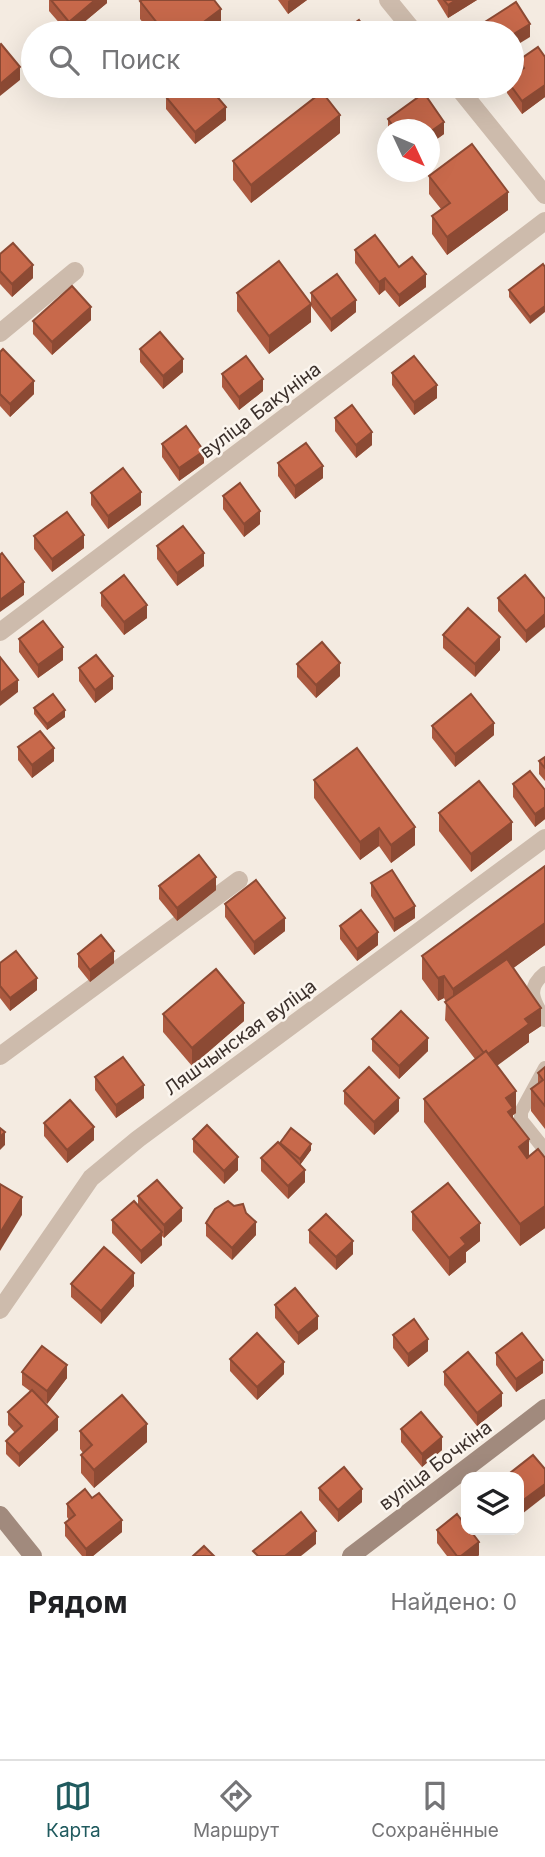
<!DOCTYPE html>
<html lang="ru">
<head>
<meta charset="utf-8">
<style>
	body { margin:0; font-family:Inter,sans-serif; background:#f6f6f6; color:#202124 }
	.controls { position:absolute; right:21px; bottom:21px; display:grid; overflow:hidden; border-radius:14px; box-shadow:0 7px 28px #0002 }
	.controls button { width:63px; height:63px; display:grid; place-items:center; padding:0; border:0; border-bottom:2px solid #e0e0e0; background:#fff; color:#202124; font:35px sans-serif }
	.compass { position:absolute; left:377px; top:119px; width:63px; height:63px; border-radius:50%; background:#fff; box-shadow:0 7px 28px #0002; rotate:134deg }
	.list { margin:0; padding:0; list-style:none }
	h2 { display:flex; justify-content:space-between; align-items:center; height:91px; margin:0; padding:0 28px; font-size:30px }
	h2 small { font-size:23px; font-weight:400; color:#757577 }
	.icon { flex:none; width:38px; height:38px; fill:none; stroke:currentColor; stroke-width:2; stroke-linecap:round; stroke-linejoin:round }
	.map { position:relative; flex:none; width:545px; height:1556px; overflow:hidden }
	.search { position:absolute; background:#fff; box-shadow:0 7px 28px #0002; left:21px; right:21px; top:21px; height:77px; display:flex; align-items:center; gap:18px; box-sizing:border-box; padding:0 24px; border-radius:38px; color:#757577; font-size:26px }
	.sheet { height:203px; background:#fff }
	nav { display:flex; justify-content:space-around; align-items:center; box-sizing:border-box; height:98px; border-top:2px solid #e0e0e0; background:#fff; font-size:19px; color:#757577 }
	nav a { display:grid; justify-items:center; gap:4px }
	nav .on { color:#1f5a5e }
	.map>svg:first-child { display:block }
</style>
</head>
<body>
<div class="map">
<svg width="545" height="1556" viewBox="0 0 545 1556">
	<rect width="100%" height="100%" fill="#f4ebe1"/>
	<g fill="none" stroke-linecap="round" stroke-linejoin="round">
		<!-- lane -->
		<g stroke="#cdbbac" stroke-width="14">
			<path d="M545,973c-20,16 -11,28 0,47"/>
			<path d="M545,1068l-24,44v8l24,30"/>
		</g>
		<!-- street -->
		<g stroke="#cdbbac" stroke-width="18">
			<path d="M388,0l27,33"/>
			<path d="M457,86l88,109"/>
			<path d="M0,333l75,-62"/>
			<path d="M0,632l545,-411"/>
			<path d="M0,1056l239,-176"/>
			<path d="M0,1310l91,-132 47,-39 407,-301"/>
		</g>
		<!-- secondary -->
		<g stroke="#a18a7d" stroke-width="18">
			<path d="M0,1515l33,41"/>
			<path d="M351,1556l194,-148"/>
		</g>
	</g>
	<!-- wall -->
	<g fill="#ac5a40">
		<path d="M49,0h58v3l-36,30h-3l-19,-22z"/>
		<path d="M278,0h29l-19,14z"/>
		<path d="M437,0h40l-29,18z"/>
		<path d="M140,1l81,26 -8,6h-62l-11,-14z"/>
		<path d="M545,57v40l-23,17 -15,-21v-7h5l7,-15v-11z"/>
		<path d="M424,93l20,29v12l-14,10v-14h-42v-11z"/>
		<path d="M166,97l60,23 -31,24 -29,-35z"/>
		<path d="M340,133l-89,70 -18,-23v-19z"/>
		<path d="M429,176l79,34 -61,45 -15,-21v-18l9,-7 -12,-15z"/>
		<path d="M355,250l44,17 27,20 -27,20 -14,-17 -6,5 -24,-32z"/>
		<path d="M0,254l33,24 -21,19 -12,-13z"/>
		<path d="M545,267l-15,57 -21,-27v-7z"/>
		<path d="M237,293l74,29 -42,32 -32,-43z"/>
		<path d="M311,293l45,19 -25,20 -20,-26z"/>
		<path d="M91,320l-39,35 -19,-21v-13z"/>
		<path d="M140,349l43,23 -20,17 -23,-27z"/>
		<path d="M0,352l34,42 -24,23 -10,-11z"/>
		<path d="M392,373l45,25 -23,17 -22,-30z"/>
		<path d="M222,374l41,17 -24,19 -17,-23z"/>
		<path d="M335,418l37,27 -16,13 -21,-27z"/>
		<path d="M162,444l42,19 -25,18 -17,-24z"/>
		<path d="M278,463l45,15 -28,21 -17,-23z"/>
		<path d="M91,493l50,12 -33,24 -17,-24z"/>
		<path d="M223,496l37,28 -16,13 -21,-28z"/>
		<path d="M34,536l50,12 -32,24 -18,-23z"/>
		<path d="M157,546l47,20 -27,20 -20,-27z"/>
		<path d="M101,593l46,25 -23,17 -23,-29z"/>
		<path d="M498,598l47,1 -19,44 -28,-32z"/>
		<path d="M443,635l57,15 -25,27 -32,-29z"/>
		<path d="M19,639l44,21 -25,18 -19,-26z"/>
		<path d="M297,664l43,12 -24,22 -19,-21z"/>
		<path d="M79,668l34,21 -18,14 -16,-22z"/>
		<path d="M34,708l31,9 -18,13 -13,-16z"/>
		<path d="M432,726l62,9 -39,32 -23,-29z"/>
		<path d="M18,747l36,14 -22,17 -14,-18z"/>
		<path d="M545,757v24l-6,-7v-13z"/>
		<path d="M314,780l101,65 -24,18 -12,-17 -19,14 -46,-62z"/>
		<path d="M513,784l32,6v29l-10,8 -22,-30z"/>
		<path d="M439,813l73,27 -41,32 -32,-41z"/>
		<path d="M545,866v79l-32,23 28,58 -12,8v8l-33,23 20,48 -3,2v4l16,38 16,1v70l-25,18 -96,-124v-23l51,-40 -30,-39 1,-18 -2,-4 -6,3 -16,-22v-23z"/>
		<path d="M371,883l44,35 -21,14 -23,-36z"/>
		<path d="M159,886l57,4 -39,31 -18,-22z"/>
		<path d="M225,904l60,27 -31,24 -29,-38z"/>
		<path d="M340,926l38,19 -21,16 -17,-22z"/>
		<path d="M78,954l36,9 -24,19 -12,-15z"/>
		<path d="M0,963l37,27 -27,21 -10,-13z"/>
		<path d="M163,1014l81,7 -52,45 -29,-34z"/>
		<path d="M372,1039l56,12 -29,28 -27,-28z"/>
		<path d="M545,1067v62l-14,-18v-22l7,-5v-11z"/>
		<path d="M95,1077l49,21 -28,20 -21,-28z"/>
		<path d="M344,1091l55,20 -25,24 -30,-31z"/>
		<path d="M44,1123l50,17 -27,23 -23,-27z"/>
		<path d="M193,1139l45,31 -14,14 -31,-32z"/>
		<path d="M280,1144l31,6 -11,15 5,17 -17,17 -27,-28v-13z"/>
		<path d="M138,1196l44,25 -18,17 -2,-2v9l-21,19 -29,-31v-13l26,-14z"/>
		<path d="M412,1212l68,29 -14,11v10l-17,14 -37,-46z"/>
		<path d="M246,1213l10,22 -24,25 -26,-24v-13z"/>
		<path d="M309,1230l44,24 -17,16 -27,-27z"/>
		<path d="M71,1284l63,2 -33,38 -30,-27z"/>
		<path d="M275,1305l43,24 -20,16 -23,-27z"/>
		<path d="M393,1335l35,16 -20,16 -15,-19z"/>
		<path d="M496,1353l47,20 -27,19 -20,-27z"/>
		<path d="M230,1359l54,15 -27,26 -27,-29z"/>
		<path d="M22,1372l45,6 -20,26 -7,-6 18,32 -39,37 -13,-13v-13l9,-8 -7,-8v-13l22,-21 -8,-6z"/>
		<path d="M444,1372l58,34 -25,20 -33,-41z"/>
		<path d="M401,1429l41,21 -20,17 -21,-25z"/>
		<path d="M80,1431l67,11 -53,46 -13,-15v-18l2,-2 -3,-4z"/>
		<path d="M545,1469l-23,45 -3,-4v-33z"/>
		<path d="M319,1488l43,14 -24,20 -19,-22z"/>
		<path d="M67,1504l55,28 -29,24h-11l-17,-20v-13l4,-3 -2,-3z"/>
		<path d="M437,1530l42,25 -1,1h-31l-10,-13z"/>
	</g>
	<!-- shaded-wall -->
	<g fill="#8c4a34">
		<path d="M95,0h12v3l-36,30h-2v-11z"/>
		<path d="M290,0h17l-19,14v-13z"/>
		<path d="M456,0h21l-29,18v-13z"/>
		<path d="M221,9v18l-8,6h-24z"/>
		<path d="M530,24v13l-18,11v-13z"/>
		<path d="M20,67v13l-20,16v-12z"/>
		<path d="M545,85v12l-23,17v-13z"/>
		<path d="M226,107v13l-31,24v-12z"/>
		<path d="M340,115v18l-89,70v-18z"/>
		<path d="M444,122v12l-14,10v-12z"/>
		<path d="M508,192v18l-61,45v-18z"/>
		<path d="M33,265v13l-21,19v-13z"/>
		<path d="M426,274v13l-27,20v-12z"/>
		<path d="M385,278v12l-6,5v-13z"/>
		<path d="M356,300v12l-25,20v-13z"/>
		<path d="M311,304v18l-42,32v-18z"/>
		<path d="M545,306v6l-15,12v-7z"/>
		<path d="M91,307v13l-39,35v-13z"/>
		<path d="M183,359v13l-20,17v-13z"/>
		<path d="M263,379v12l-24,19v-13z"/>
		<path d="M34,381v13l-24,23v-13z"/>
		<path d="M437,385v13l-23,17v-13z"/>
		<path d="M372,432v13l-16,13v-13z"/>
		<path d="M204,451v12l-25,18v-13z"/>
		<path d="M323,466v12l-28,21v-13z"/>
		<path d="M141,492v13l-33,24v-13z"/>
		<path d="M260,511v13l-16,13v-13z"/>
		<path d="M84,535v13l-32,24v-13z"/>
		<path d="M204,553v13l-27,20v-13z"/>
		<path d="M24,582v13l-24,17v-12z"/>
		<path d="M147,605v13l-23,17v-13z"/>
		<path d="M545,614v13l-19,16v-12z"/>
		<path d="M500,637v13l-25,27v-13z"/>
		<path d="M63,647v13l-25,18v-13z"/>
		<path d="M340,663v13l-24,22v-13z"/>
		<path d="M113,676v13l-18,14v-13z"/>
		<path d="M18,680v12l-18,14v-13z"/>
		<path d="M65,710v7l-18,13v-6z"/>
		<path d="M494,723v12l-39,32v-13z"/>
		<path d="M54,748v13l-22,17v-13z"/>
		<path d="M545,807v12l-10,8v-13z"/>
		<path d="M512,822v18l-41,32v-18z"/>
		<path d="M415,827v18l-24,18v-18z"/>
		<path d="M379,828v18l-19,14v-18z"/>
		<path d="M216,877v13l-39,31v-13z"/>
		<path d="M415,906v12l-21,14v-13z"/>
		<path d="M285,918v13l-31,24v-13z"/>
		<path d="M545,923v22l-92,67v-23z"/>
		<path d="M378,932v13l-21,16v-12z"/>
		<path d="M114,951v12l-24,19v-12z"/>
		<path d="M444,976v22l-6,3v-23z"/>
		<path d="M37,978v12l-27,21v-13z"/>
		<path d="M244,1003v18l-52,45v-18z"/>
		<path d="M541,1008v18l-12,8v8l-43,32v-19l39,-36z"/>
		<path d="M428,1038v13l-29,28v-13z"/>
		<path d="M144,1085v13l-28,20v-13z"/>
		<path d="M516,1091v22l-3,2v16l-7,-33z"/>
		<path d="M399,1098v13l-25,24v-13z"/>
		<path d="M94,1127v13l-27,23v-13z"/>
		<path d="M5,1132v13l-5,5v-13z"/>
		<path d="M529,1139v22l-10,-14z"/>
		<path d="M311,1144v6l-11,15v-6z"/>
		<path d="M238,1157v13l-14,14v-13z"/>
		<path d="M305,1170v12l-17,17v-13z"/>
		<path d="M22,1197v18l-22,36v-18z"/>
		<path d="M545,1206v22l-25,18v-22z"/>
		<path d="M182,1208v13l-18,17v-13z"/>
		<path d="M256,1222v13l-24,25v-12z"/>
		<path d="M480,1223v18l-14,11v10l-17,14v-18l12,-20z"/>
		<path d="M162,1232v13l-21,19v-13z"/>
		<path d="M353,1241v13l-17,16v-13z"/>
		<path d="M134,1273v13l-33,38v-13z"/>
		<path d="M318,1316v13l-20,16v-12z"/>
		<path d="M428,1339v12l-20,16v-13z"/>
		<path d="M543,1360v13l-27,19v-13z"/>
		<path d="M284,1362v12l-27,26v-13z"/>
		<path d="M67,1365v13l-20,26v-13z"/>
		<path d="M502,1393v13l-25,20v-13z"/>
		<path d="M58,1417v13l-39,37v-13z"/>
		<path d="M147,1424v18l-53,46v-18z"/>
		<path d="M442,1437v13l-20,17v-13z"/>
		<path d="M545,1484v12l-23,18v-13z"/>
		<path d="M362,1489v13l-24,20v-12z"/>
		<path d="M122,1520v12l-29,24h-7v-7z"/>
		<path d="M316,1531v13l-15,12h-16z"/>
		<path d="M479,1542v13l-1,1h-17z"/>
	</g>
	<!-- building -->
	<g fill="#c8694b" stroke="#8c4a34" stroke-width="2">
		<path d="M51,0h44l-26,22z"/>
		<path d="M142,0h72l7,9 -32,24h-24l-25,-32z"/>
		<path d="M444,0h12l-8,5z"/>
		<path d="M516,2l14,22 -18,11v-2h-35l-3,-4z"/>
		<path d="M359,20l10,13h-28z"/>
		<path d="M1,44l19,23 -20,17v-39z"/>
		<path d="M538,47l7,10v28l-23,16 -11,-15 1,-9 12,-9 -5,-8z"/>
		<path d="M180,86h28l18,21 -31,25 -29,-35z"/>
		<path d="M322,92l18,23 -89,70 -18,-24z"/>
		<path d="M424,93l20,29 -14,10v-2h-34l-8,-11z"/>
		<path d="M472,144l36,48 -61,45 -15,-21 18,-13 -21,-27z"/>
		<path d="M375,235l24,32 13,-10 14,17 -27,21 -14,-17 -6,4 -24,-32z"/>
		<path d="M13,243l20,22 -21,19 -12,-13v-17z"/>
		<path d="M279,261l32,43 -42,32 -32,-43z"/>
		<path d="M543,264l2,3v39l-15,11 -21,-27z"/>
		<path d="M337,274l19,26 -25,19 -20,-26z"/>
		<path d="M72,286l19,21 -39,35 -19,-21z"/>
		<path d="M160,332l23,27 -20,17 -23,-27z"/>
		<path d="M3,349l31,32 -24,23 -10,-10v-42z"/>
		<path d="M246,356l17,23 -24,18 -17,-23z"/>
		<path d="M414,356l23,29 -23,17 -22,-29z"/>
		<path d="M352,405l20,27 -16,13 -21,-27z"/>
		<path d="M186,426l18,25 -25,17 -17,-24z"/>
		<path d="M306,443l17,23 -28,20 -17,-23z"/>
		<path d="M123,468l18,24 -33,24 -17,-23z"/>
		<path d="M240,483l20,28 -16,13 -21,-28z"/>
		<path d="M67,512l17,23 -32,24 -18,-23z"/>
		<path d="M183,526l21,27 -27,20 -20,-27z"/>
		<path d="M2,553l22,29 -24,18v-45z"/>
		<path d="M124,575l23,30 -23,17 -23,-29z"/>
		<path d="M525,575l20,24v15l-19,17 -28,-33z"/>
		<path d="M468,608l32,29 -25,27 -32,-29z"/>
		<path d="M43,621l20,26 -25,18 -19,-26z"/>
		<path d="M322,642l18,21 -24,22 -19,-21z"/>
		<path d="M96,655l17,21 -18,14 -16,-22z"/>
		<path d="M0,657l18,23 -18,13z"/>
		<path d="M53,694l12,16 -18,14 -13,-16z"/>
		<path d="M471,694l23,29 -39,31 -23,-28z"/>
		<path d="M40,731l14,17 -22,17 -14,-18z"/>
		<path d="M357,748l58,79 -24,18 -12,-17 -19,14 -46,-62z"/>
		<path d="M545,757v11l-6,-7z"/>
		<path d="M530,771l15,19v17l-10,7 -22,-30z"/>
		<path d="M479,781l33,41 -41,32 -32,-41z"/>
		<path d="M199,855l17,22 -39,31 -18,-22z"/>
		<path d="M545,866v57l-92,66 -9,-13 -6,2 -16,-22z"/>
		<path d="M392,870l23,36 -21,13 -23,-36z"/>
		<path d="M256,880l29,38 -31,24 -29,-38z"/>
		<path d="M361,910l17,22 -21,17 -17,-23z"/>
		<path d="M101,935l13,16 -24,19 -12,-16z"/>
		<path d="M16,951l21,27 -27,20 -10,-12v-23z"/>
		<path d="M507,959l34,49 -16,11 4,5 -41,30 -2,-3 -2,2 -39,-51z"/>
		<path d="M216,969l28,34 -52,45 -29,-34z"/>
		<path d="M401,1011l27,27 -29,28 -27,-27z"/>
		<path d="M486,1051l30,40 -10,7 7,10 -5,4 21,27 -10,8 8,11 11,-9 7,9v48l-25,18 -96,-125z"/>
		<path d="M123,1057l21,28 -28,20 -21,-28z"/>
		<path d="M369,1067l30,31 -25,24 -30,-31z"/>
		<path d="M545,1067v39l-14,-17 12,-9 -5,-7z"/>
		<path d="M70,1100l24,27 -27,23 -23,-27z"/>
		<path d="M207,1125l31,32 -14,14 -31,-32z"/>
		<path d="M0,1128l5,4 -5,5z"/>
		<path d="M291,1128l20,16 -11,15 -20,-16z"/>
		<path d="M278,1142l27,28 -17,16 -27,-28z"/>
		<path d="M157,1180l25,28 -18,17 -26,-29z"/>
		<path d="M448,1183l32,40 -19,15 5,6 -17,14 -37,-46z"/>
		<path d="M0,1184l22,13 -22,36z"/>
		<path d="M134,1201l28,31 -21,19 -29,-31z"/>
		<path d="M228,1201l6,5 9,-2 3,9 10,9 -24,26 -26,-25 9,-14z"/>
		<path d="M326,1214l27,27 -17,16 -27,-27z"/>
		<path d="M104,1247l30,26 -33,38 -30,-27z"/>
		<path d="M295,1288l23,28 -20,17 -23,-28z"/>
		<path d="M414,1319l14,20 -20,15 -15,-19z"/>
		<path d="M257,1333l27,29 -27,25 -27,-28z"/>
		<path d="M522,1333l21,27 -27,19 -20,-26z"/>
		<path d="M42,1346l25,19 -20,26 -25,-19z"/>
		<path d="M468,1352l34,41 -25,20 -33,-41z"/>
		<path d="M32,1390l26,27 -39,37 -13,-13 16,-15 -14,-14z"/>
		<path d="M122,1395l25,29 -53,46 -13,-15 11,-10 -12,-14z"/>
		<path d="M421,1412l21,25 -20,17 -21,-25z"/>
		<path d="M533,1455l12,14v15l-23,17 -3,-4v-20h-14z"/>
		<path d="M344,1467l18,22 -24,21 -19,-22z"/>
		<path d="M85,1489l7,9 7,-5 23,27 -36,29 -21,-26 10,-8 -8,-11z"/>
		<path d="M301,1512l15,19 -31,25h-27l-5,-5z"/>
		<path d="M457,1514l9,12v4h4l9,12 -18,14h-4l-20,-26z"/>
		<path d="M204,1546l10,10h-21z"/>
	</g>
	<g text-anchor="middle" stroke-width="5" stroke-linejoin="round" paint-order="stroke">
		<!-- street labels -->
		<g font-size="19" fill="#3b302b" stroke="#fbf5ee">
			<text transform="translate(260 410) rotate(-37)" y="7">вуліца Бакуніна</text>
			<text transform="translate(240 1037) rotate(-36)" y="7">Ляшчынская вуліца</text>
			<text transform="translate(435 1465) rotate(-37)" y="7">вуліца Бочкіна</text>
		</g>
	</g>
</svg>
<div class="controls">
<button><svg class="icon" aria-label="layers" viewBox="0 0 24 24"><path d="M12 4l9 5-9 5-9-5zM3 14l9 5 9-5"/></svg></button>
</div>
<svg class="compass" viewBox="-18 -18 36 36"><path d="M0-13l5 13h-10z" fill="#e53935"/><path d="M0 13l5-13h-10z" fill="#757577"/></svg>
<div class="search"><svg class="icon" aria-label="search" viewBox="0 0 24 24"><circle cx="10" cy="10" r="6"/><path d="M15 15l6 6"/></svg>Поиск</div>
</div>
<section class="sheet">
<h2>Рядом<small>Найдено: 0</small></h2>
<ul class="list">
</ul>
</section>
<nav>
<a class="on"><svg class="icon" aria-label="map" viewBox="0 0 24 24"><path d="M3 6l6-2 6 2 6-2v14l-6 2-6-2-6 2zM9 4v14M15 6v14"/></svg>Карта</a>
<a><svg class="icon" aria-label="directions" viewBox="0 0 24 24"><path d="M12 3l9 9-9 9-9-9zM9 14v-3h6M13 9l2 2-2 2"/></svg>Маршрут</a>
<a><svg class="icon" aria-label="saved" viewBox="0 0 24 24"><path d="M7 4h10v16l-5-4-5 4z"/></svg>Сохранённые</a>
</nav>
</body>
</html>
